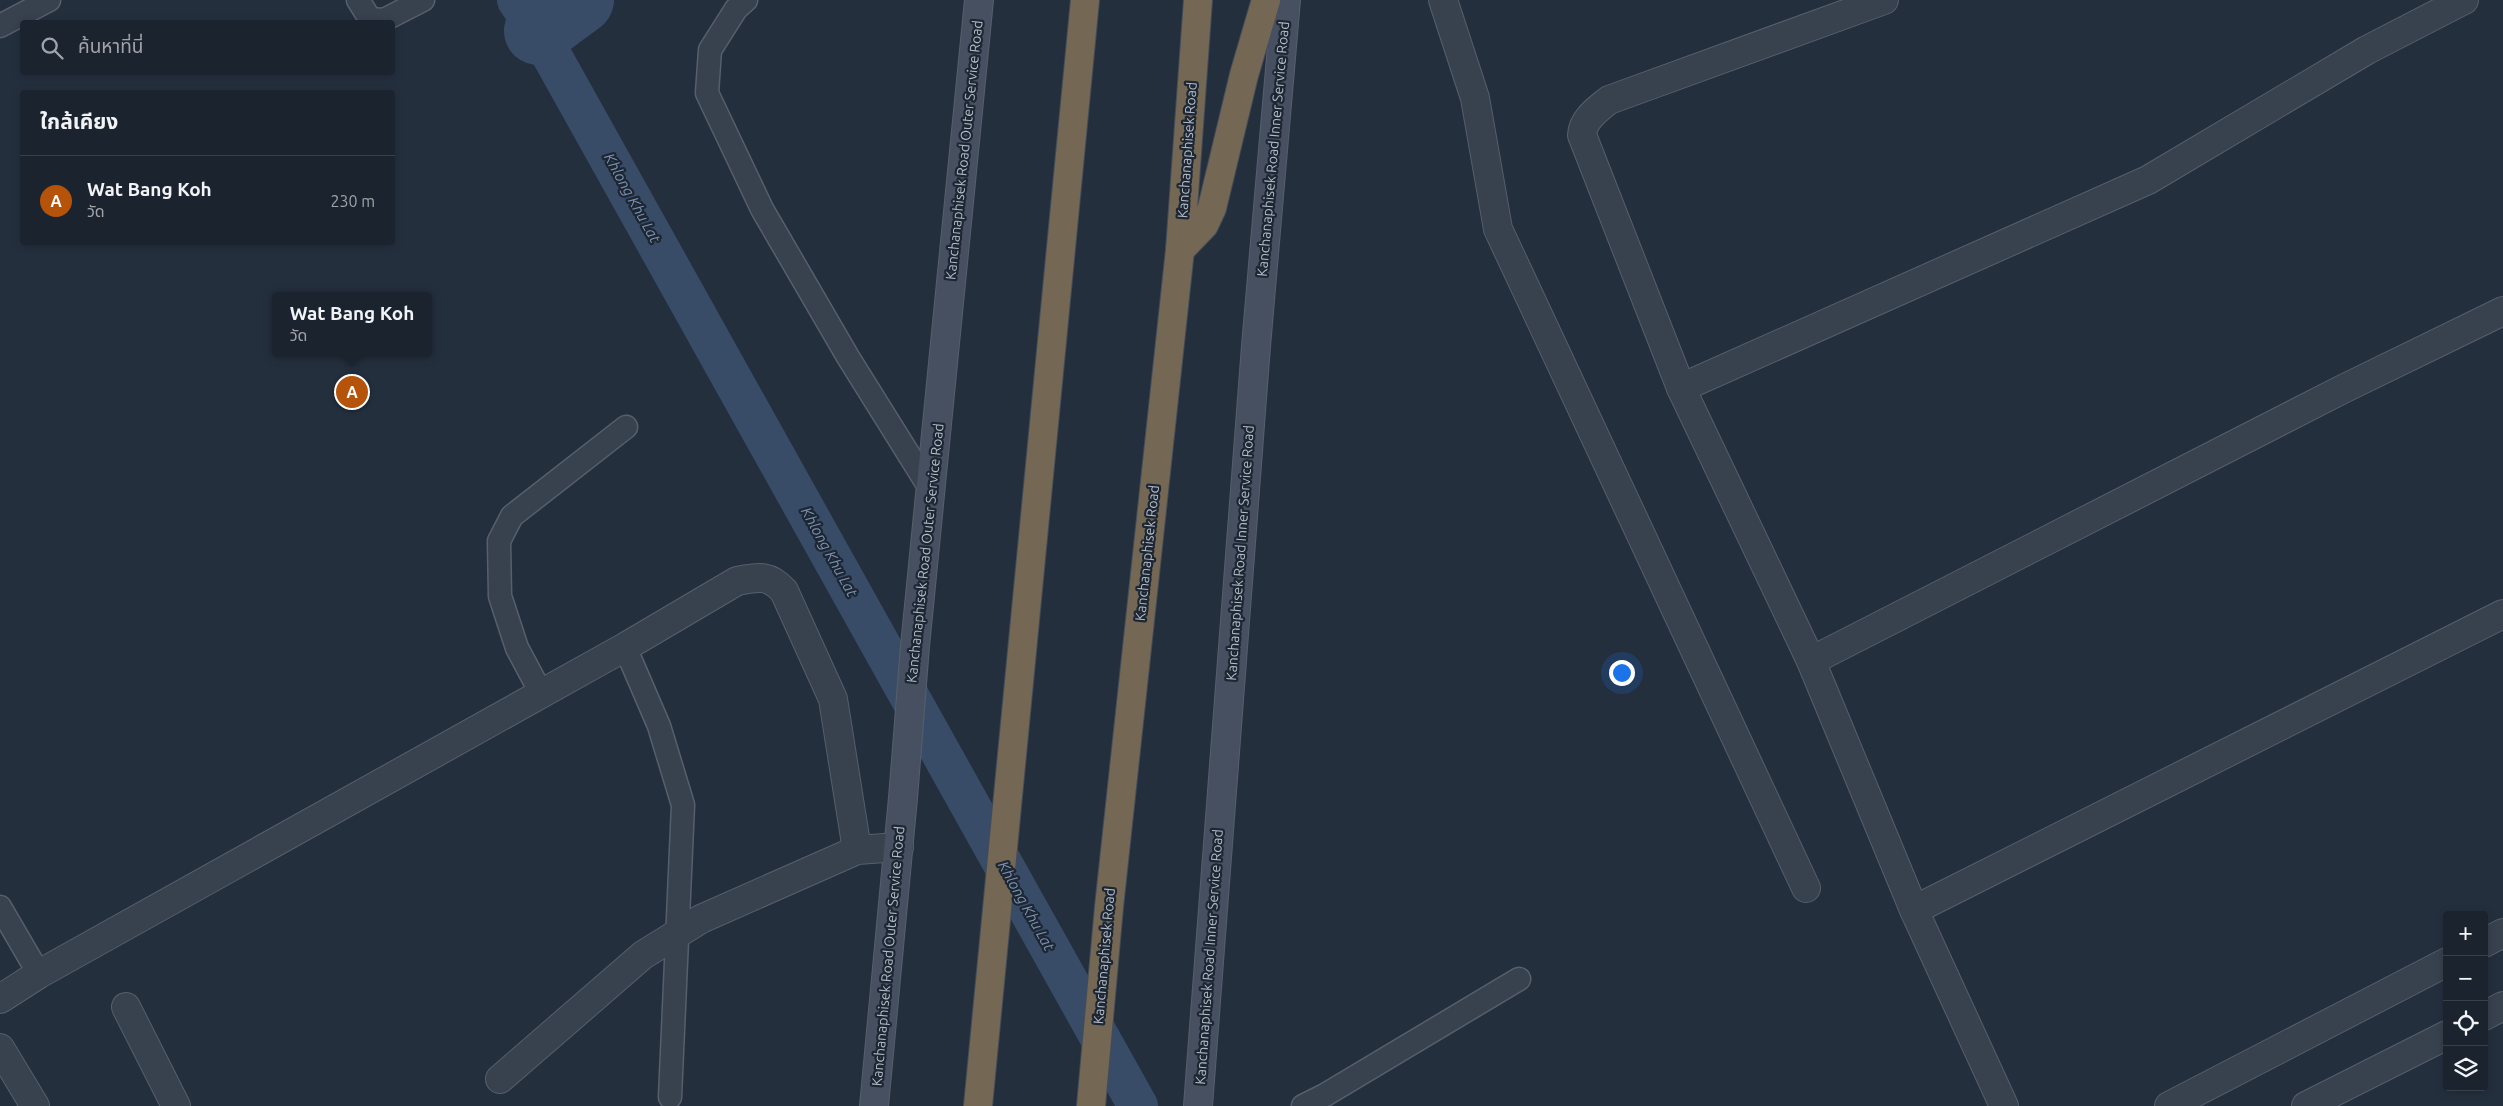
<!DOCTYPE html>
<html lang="th">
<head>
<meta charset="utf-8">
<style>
	body { margin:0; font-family:Ubuntu,"Noto Sans Thai",sans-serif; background:#282f3a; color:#f1f3f6 }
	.controls { position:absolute; right:15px; bottom:15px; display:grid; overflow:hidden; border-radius:5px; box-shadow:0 2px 8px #0003 }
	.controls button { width:45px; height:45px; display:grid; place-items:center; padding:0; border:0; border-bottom:1px solid #39404a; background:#1b232e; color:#f1f3f6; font:25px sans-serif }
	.you { position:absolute; left:1621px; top:672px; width:18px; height:18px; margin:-12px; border:4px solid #fff; border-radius:50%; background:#1a73e8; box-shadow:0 0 0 8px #1a73e833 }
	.badge { display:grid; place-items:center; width:32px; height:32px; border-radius:50%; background:#b45309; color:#fff; font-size:16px; font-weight:700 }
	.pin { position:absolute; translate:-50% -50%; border:2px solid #fff; box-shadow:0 1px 5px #0006 }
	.popup { position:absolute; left:272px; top:292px; width:160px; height:65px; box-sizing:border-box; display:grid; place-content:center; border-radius:5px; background:#1b232e; filter:drop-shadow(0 1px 4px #0005); font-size:16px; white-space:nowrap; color:#a0a4aa }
	.popup b { font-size:19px; color:#f1f3f6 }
	.popup::after { content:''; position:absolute; left:50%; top:100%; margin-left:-10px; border:10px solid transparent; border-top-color:#1b232e }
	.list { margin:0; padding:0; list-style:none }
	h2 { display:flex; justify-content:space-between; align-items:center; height:65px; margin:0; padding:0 20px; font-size:21px }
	h2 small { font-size:16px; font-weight:400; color:#a0a4aa }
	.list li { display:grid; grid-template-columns:32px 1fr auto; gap:15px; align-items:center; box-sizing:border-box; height:90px; padding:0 20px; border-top:1px solid #39404a }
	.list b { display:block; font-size:19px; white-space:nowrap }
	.list p { margin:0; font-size:16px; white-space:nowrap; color:#a0a4aa }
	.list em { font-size:16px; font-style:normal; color:#a0a4aa }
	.icon { flex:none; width:28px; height:28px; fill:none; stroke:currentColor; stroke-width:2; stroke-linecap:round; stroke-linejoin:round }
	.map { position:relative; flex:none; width:2503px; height:1106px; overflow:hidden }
	.search { position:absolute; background:#1b232e; box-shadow:0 2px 8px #0003; left:20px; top:20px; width:375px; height:55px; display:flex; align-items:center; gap:12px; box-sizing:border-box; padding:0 18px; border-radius:5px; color:#a0a4aa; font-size:19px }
	.panel { position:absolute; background:#1b232e; box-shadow:0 2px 8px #0003; left:20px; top:90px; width:375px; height:155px; border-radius:5px }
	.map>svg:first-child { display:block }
</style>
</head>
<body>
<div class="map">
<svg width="2503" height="1106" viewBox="0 0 2503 1106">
	<rect width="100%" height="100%" fill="#242f3e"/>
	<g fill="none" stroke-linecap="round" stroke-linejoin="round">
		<!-- canal -->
		<path stroke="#394c67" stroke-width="40" d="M517,0l21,31 600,1075"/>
		<!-- river -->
		<path stroke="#394c67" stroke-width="68" d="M538,31l42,-31"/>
		<!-- lane casing -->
		<g stroke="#565f6c" stroke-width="25">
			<g id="lane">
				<path d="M358,0l12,19 14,1 39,-20"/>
				<path d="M746,0l-10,9 -26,41 -3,43 55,116 86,148 83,133"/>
				<path d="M0,26l49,-26"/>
				<path d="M625,647l34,79 24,79 -13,292"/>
				<path d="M541,693l-24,-45 -17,-52 -1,-55 13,-25 114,-89"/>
				<path d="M0,907l39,67"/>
				<path d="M1303,1106l22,-11 194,-116"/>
			</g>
		</g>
		<!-- street casing -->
		<g stroke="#565f6c" stroke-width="30">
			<g id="street">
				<path d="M1443,0l32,98 23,131 308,659"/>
				<path d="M1884,0l-275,100c-11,9 -26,19 -27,35l99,253 130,273 103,249 90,196"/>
				<path d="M1681,388l467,-208 219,-130 97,-50"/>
				<path d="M1811,661l532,-272 160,-78"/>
				<path d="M1914,910l589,-296"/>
				<path d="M2484,943l19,-10"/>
				<path d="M0,999l39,-25 586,-327 112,-66c21,-4 32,-7 47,10l49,108 24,151"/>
				<path d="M126,1007l50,99"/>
				<path d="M2484,1016l19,-10"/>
				<path d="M0,1048l35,58"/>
				<path d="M500,1079l143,-124 58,-36 156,-69 42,-3"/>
				<path d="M2169,1106l278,-144"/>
				<path d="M2306,1106l141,-71"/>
			</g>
		</g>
		<!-- secondary casing -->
		<g stroke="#565f6c" stroke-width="30">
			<g id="secondary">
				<path d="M874,1106l29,-308 12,-152 64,-646"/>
				<path d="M1198,1106l58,-760 30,-346"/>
			</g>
		</g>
		<!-- highway casing -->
		<g stroke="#434c59" stroke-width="30">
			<g id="highway">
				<path d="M1180,250l24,-25 8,-17 32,-133 22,-75"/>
				<path d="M978,1106l107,-1106"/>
				<path d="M1091,1106l18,-199 71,-657 18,-250"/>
			</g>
		</g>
		<!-- lane -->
		<use href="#lane" stroke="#38414e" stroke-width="22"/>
		<!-- street -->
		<use href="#street" stroke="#38414e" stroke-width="28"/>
		<!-- secondary -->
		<use href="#secondary" stroke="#465061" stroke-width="28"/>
		<!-- highway -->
		<use href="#highway" stroke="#746855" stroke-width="28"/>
	</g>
	<g text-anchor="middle" stroke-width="4.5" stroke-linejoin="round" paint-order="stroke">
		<!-- street labels -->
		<g font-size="14" fill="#b4bcc9" stroke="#1d2633">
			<text transform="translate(1273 149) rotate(-85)" y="5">Kanchanaphisek Road Inner Service Road</text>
			<text transform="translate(964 150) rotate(-84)" y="5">Kanchanaphisek Road Outer Service Road</text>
			<text transform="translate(1187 150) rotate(-86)" y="5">Kanchanaphisek Road</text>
			<text transform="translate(925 553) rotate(-84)" y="5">Kanchanaphisek Road Outer Service Road</text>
			<text transform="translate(1147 553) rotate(-84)" y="5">Kanchanaphisek Road</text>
			<text transform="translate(1240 553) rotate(-86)" y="5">Kanchanaphisek Road Inner Service Road</text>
			<text transform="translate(888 956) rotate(-85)" y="5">Kanchanaphisek Road Outer Service Road</text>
			<text transform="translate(1104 956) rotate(-85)" y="5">Kanchanaphisek Road</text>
			<text transform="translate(1209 957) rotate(-86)" y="5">Kanchanaphisek Road Inner Service Road</text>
		</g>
		<!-- water labels -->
		<g font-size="15" font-style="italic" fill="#7c92b1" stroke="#1d2633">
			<text transform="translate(632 198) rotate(61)" y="5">Khlong Khu Lat</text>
			<text transform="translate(829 552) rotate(61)" y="5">Khlong Khu Lat</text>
			<text transform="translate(1026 906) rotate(61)" y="5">Khlong Khu Lat</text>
		</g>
	</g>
</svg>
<div class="controls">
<button>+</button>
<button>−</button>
<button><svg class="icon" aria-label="locate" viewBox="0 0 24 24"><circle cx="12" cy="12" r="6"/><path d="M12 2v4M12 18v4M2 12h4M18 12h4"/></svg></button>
<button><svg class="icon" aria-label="layers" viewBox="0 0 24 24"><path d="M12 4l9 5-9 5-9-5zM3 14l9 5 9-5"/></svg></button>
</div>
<div class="you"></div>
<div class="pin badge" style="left:352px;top:392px">A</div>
<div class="popup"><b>Wat Bang Koh</b>วัด</div>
<div class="search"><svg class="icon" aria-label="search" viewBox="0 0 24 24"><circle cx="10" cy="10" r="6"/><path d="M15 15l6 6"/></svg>ค้นหาที่นี่</div>
<section class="panel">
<h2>ใกล้เคียง<small></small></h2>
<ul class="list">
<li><span class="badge">A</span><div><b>Wat Bang Koh</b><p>วัด</p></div><em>230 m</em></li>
</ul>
</section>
</div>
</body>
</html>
